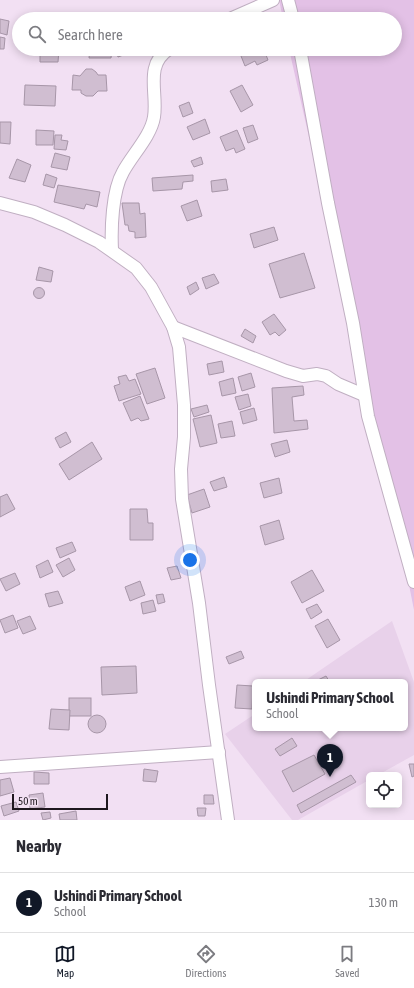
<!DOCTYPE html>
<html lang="en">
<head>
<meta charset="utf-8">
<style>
	body { margin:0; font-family:"Asap Condensed",sans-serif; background:#f7f7f7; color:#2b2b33 }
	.controls { position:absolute; right:12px; bottom:12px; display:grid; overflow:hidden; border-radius:6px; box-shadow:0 2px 10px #0003 }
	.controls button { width:36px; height:36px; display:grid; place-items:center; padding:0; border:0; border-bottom:1px solid #e1e1e2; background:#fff; color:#2b2b33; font:20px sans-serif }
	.scale { position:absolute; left:12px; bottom:10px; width:96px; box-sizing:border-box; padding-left:4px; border:2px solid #1e171e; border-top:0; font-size:11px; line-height:14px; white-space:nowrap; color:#1e171e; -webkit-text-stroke:3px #f2e0f3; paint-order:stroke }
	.you { position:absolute; left:190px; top:560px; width:14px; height:14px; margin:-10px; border:3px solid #fff; border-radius:50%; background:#1a73e8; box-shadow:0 0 0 6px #1a73e833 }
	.badge { display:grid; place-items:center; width:26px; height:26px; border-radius:50%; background:#111827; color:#fff; font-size:13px; font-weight:700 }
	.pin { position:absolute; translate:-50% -33px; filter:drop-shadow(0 1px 2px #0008) }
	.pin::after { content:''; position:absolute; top:21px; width:14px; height:12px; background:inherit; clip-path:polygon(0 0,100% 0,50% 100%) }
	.popup { position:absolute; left:252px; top:679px; width:156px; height:52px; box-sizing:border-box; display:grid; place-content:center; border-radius:6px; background:#fff; filter:drop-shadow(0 1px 3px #0005); font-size:13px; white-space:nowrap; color:#7c7c81 }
	.popup b { font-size:15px; color:#2b2b33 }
	.popup::after { content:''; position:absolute; left:50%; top:100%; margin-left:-8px; border:8px solid transparent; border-top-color:#fff }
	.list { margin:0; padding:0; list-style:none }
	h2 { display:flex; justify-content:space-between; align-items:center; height:52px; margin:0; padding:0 16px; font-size:17px }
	h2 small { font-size:13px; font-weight:400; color:#7c7c81 }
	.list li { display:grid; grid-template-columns:26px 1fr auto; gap:12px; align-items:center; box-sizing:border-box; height:60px; padding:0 16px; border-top:1px solid #e1e1e2 }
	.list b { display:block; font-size:15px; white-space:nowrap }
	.list p { margin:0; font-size:13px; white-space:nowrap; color:#7c7c81 }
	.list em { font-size:13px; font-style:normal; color:#7c7c81 }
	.icon { flex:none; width:22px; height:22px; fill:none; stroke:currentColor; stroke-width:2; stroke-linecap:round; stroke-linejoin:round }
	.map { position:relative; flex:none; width:414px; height:820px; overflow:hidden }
	.search { position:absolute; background:#fff; box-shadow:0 2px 10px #0003; left:12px; right:12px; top:12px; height:44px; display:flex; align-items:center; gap:10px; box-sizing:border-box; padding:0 14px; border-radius:22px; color:#7c7c81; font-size:15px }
	.sheet { height:112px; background:#fff }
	nav { display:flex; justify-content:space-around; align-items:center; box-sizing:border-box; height:56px; border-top:1px solid #e1e1e2; background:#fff; font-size:11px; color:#7c7c81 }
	nav a { display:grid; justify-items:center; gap:2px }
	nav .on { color:#111827 }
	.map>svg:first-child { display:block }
</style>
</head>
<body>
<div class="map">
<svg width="414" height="820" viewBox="0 0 414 820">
	<rect width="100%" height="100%" fill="#f2e0f3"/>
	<!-- built -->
	<path fill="#e8d1ea" d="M392,621l22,61v73l-36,20h-9v5l-71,40h-6l-67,-86 30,-20v14h150v-46h-102z"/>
	<!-- green -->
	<path fill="#e3c1e6" d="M279,0h135v610l-17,-85 -108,-476h106v-30h-112z"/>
	<!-- building -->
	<g fill="#d0bed1" stroke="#a796a8">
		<path d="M0,19l9,2 -2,14 -7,-2z"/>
		<path d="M0,37l5,1 -1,11h-4z"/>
		<path d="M40,49h19l-1,13h-18z"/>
		<path d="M90,49h22l-1,9h-22z"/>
		<path d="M115,49h18l1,2 -16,6z"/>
		<path d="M245,49h24l1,4 -4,2 2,5 -11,5 -2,-4 -10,5 -6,-15z"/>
		<path d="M86,69h6l4,3 2,3h8l1,16h-9l-5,5h-7l-5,-3v-3h-9l1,-15 7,1z"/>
		<path d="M25,85l31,1 -1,20 -31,-1z"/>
		<path d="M242,85l11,20 -12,7 -11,-21z"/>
		<path d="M189,102l4,11 -10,4 -4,-11z"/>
		<path d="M205,119l5,14 -17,7 -6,-13z"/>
		<path d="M0,122h11l-1,22 -10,-1z"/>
		<path d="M253,125l5,14 -10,4 -5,-15z"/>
		<path d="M36,130l18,1 -1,14h-17z"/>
		<path d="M237,130l8,19 -9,4 -2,-5 -8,3 -6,-14z"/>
		<path d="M55,135h7l-1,5 7,1 -2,9 -12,-1z"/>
		<path d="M55,153l15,4 -3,13 -16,-3z"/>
		<path d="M201,157l2,7 -9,3 -3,-6z"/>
		<path d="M17,159l14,6 -6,17 -16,-4z"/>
		<path d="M46,174l11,4 -3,10 -11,-3z"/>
		<path d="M193,175v6l-10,1 -1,7 -29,2 -1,-13z"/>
		<path d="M226,179l2,11 -16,2 -1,-11z"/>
		<path d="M58,185l42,7 -3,15 -11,-3 -2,5 -30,-7z"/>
		<path d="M197,200l5,16 -15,5 -6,-15z"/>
		<path d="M122,203h17l1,11 5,-1 1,24 -11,1v-6l-6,-1 -1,-6h-3z"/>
		<path d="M274,227l4,13 -24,8 -4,-14z"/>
		<path d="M304,253l11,35 -35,10 -11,-34z"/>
		<path d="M39,267l14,4 -2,11 -15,-2z"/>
		<path d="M214,274l5,9 -13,6 -4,-11z"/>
		<path d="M196,282l3,7 -9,6 -3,-8z"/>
		<circle cx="39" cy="293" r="5.5"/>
		<path d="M274,314l12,16 -7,6 -4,-4 -5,3 -8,-13z"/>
		<path d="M245,329l11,7 -3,7 -12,-7z"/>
		<path d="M222,361l2,11 -15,3 -2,-11z"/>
		<path d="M155,368l10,30 -18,6 -11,-30z"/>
		<path d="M251,373l4,14 -13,4 -4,-14z"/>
		<path d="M126,375l3,6 6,-2 6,15 -22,7 -5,-15 6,-2 -2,-7z"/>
		<path d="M233,378l3,15 -14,3 -3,-14z"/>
		<path d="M303,386l1,9 -12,2 2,24 13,-1 1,9 -34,4 -2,-45z"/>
		<path d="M248,394l3,12 -12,4 -4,-13z"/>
		<path d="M140,396l9,23 -8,2 -3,-3 -7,3 -8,-18z"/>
		<path d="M207,405l2,7 -15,5 -3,-8z"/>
		<path d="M254,408l3,12 -14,4 -3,-12z"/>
		<path d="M211,415l6,28 -17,4 -7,-28z"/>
		<path d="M232,421l3,15 -14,2 -3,-14z"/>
		<path d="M66,432l5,10 -11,6 -5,-10z"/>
		<path d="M287,440l3,12 -15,5 -4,-13z"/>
		<path d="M92,442l10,17 -33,21 -10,-16z"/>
		<path d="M224,477l3,10 -13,4 -4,-9z"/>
		<path d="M279,478l3,15 -18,5 -4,-15z"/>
		<path d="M204,489l6,18 -18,6 -5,-18z"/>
		<path d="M7,494l8,15 -15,8v-20z"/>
		<path d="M130,509h17l1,14h5v17h-23z"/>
		<path d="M279,520l5,19 -19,6 -5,-19z"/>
		<path d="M72,542l4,9 -16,7 -4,-10z"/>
		<path d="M69,558l6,12 -12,7 -7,-12z"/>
		<path d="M48,560l5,12 -13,6 -4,-12z"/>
		<path d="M177,566l4,12 -10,2 -4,-12z"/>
		<path d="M312,570l12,21 -22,12 -11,-21z"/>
		<path d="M15,573l5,11 -14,7 -6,-12z"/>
		<path d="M140,581l5,14 -15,6 -5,-14z"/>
		<path d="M58,591l5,12 -14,4 -4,-13z"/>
		<path d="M163,594l2,8 -7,2 -2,-9z"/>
		<path d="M153,600l3,11 -13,3 -2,-11z"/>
		<path d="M317,604l5,8 -11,7 -5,-10z"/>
		<path d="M13,615l5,13 -13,5 -5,-13z"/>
		<path d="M30,616l6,13 -13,5 -6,-13z"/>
		<path d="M328,619l12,21 -13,8 -12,-22z"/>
		<path d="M241,651l3,7 -15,6 -3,-7z"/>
		<path d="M136,666l1,27 -35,2 -1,-28z"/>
		<path d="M326,676l3,5 -2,1h-13z"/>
		<path d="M237,685l16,1 -1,23 -17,-1z"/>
		<rect x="69" y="698" width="22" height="18"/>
		<path d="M51,709l19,1 -1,20 -20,-1z"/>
		<circle cx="97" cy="724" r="9"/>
		<path d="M292,738l5,8 -17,10 -5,-7z"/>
		<path d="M314,755l11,19 -32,18 -11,-21z"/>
		<path d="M409,764h5v12l-2,1z"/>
		<path d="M144,769l14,2 -2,11 -13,-1z"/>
		<path d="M34,772l15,1v11h-15z"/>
		<path d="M351,775l5,7 -55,31 -4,-8z"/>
		<path d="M10,778l4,14 -14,4v-16z"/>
		<path d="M43,793l2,14 -15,2 -1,-14z"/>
		<path d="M204,795h9l1,9h-10z"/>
		<path d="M16,802l3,9 -15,5 -3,-10z"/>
		<path d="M197,808h9l-1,8h-7z"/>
		<path d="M76,811l1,9h-17l-1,-6z"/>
		<path d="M50,812l1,6 -8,2 -2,-7z"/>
	</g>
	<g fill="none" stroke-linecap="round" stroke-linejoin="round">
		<!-- street casing -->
		<g stroke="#c0afc2" stroke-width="14">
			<g id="street">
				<path d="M288,0l5,19"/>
				<path d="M230,19l43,-19"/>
				<path d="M300,49l28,154 25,120 15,93 46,166"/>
				<path d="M0,203l34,9 31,13 34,17 37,26 15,19 22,40 6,20 5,58v32l-3,32 1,30 17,104 10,82 19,135"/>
				<path d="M112,250c-1,-21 0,-59 11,-78 9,-17 28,-36 31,-55 4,-24 -10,-52 15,-68"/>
				<path d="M173,327l113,44 17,5 14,-2 9,2 12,8 26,11"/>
				<path d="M0,767l219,-15"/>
			</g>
		</g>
		<!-- street -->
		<use href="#street" stroke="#fff" stroke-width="12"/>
	</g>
</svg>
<div class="controls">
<button><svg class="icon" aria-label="locate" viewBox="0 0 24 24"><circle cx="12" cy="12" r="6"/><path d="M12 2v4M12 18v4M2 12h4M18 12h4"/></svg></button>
</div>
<div class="scale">50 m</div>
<div class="you"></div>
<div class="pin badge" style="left:330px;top:777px">1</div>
<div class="popup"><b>Ushindi Primary School</b>School</div>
<div class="search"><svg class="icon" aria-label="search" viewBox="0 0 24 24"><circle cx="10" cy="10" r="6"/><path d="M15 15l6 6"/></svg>Search here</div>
</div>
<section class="sheet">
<h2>Nearby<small></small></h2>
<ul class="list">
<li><span class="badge">1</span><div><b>Ushindi Primary School</b><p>School</p></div><em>130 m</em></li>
</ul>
</section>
<nav>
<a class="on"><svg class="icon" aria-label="map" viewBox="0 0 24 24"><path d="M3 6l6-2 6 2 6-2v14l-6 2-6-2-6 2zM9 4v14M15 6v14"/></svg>Map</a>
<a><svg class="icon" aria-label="directions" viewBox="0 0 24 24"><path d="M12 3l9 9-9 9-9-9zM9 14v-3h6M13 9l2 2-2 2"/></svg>Directions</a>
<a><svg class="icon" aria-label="saved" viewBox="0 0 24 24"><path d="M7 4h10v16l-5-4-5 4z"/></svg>Saved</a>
</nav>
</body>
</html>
